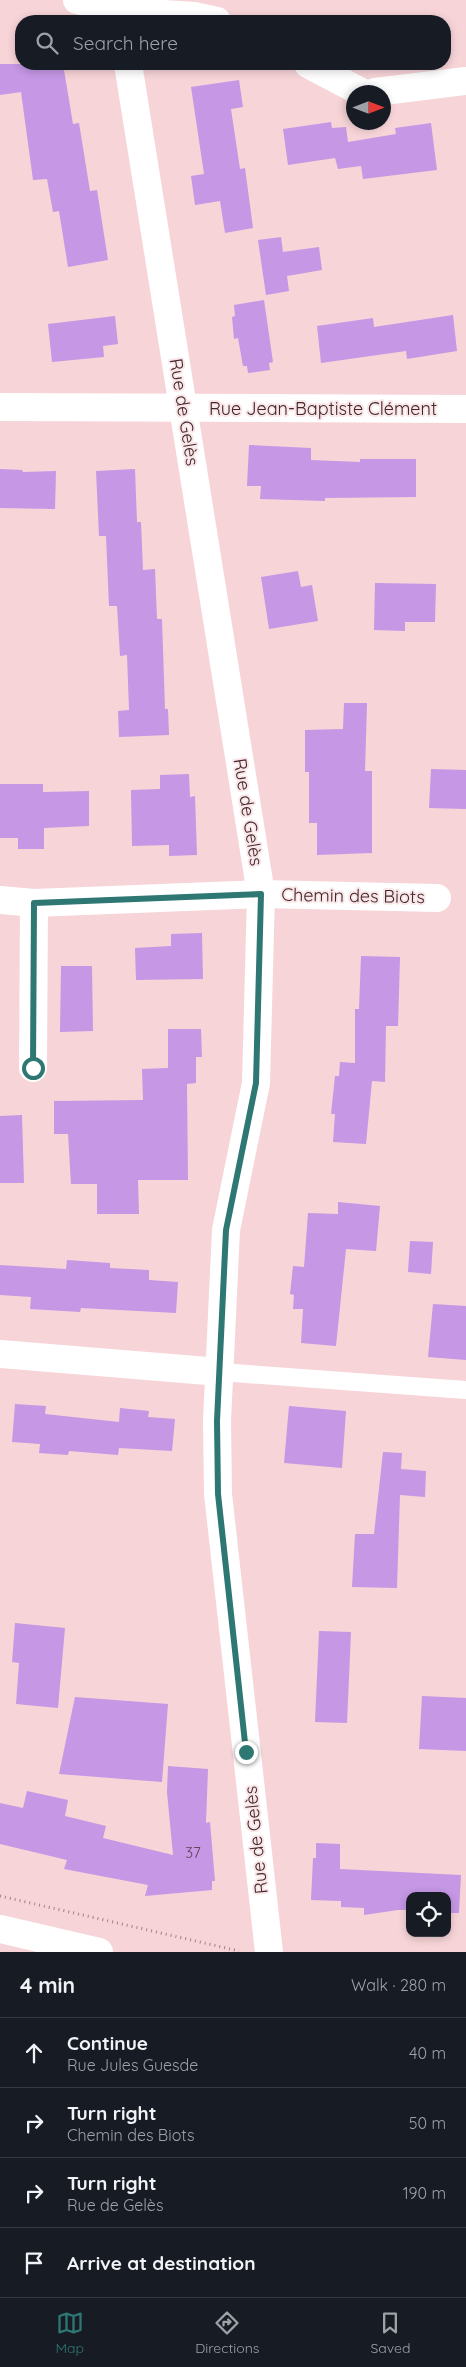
<!DOCTYPE html>
<html lang="en">
<head>
<meta charset="utf-8">
<style>
	body { margin:0; font-family:Quicksand,sans-serif; background:#242831; color:#f1f3f6 }
	.controls { position:absolute; right:15px; bottom:15px; display:grid; overflow:hidden; border-radius:10px; box-shadow:0 2px 8px #0003 }
	.controls button { width:45px; height:45px; display:grid; place-items:center; padding:0; border:0; border-bottom:1px solid #363941; background:#171b24; color:#f1f3f6; font:25px sans-serif }
	.compass { position:absolute; left:346px; top:85px; width:45px; height:45px; border-radius:50%; background:#171b24; box-shadow:0 2px 8px #0003; rotate:90deg }
	.stop { position:absolute; width:15px; height:15px; margin:-11px; border:4px solid #2e7773; border-radius:50%; background:#fff }
	.stop.end { background:#2e7773; border-color:#fff; box-shadow:0 1px 5px #0008 }
	.list { margin:0; padding:0; list-style:none }
	h2 { display:flex; justify-content:space-between; align-items:center; height:65px; margin:0; padding:0 20px; font-size:21px }
	h2 small { font-size:16px; font-weight:400; color:#9ea1a6 }
	.list li { display:grid; grid-template-columns:32px 1fr auto; gap:15px; align-items:center; box-sizing:border-box; height:70px; padding:0 20px; border-top:1px solid #363941 }
	.list b { display:block; font-size:19px; white-space:nowrap }
	.list p { margin:0; font-size:16px; white-space:nowrap; color:#9ea1a6 }
	.list em { font-size:16px; font-style:normal; color:#9ea1a6 }
	.icon { flex:none; width:28px; height:28px; fill:none; stroke:currentColor; stroke-width:2; stroke-linecap:round; stroke-linejoin:round }
	.map { position:relative; flex:none; width:466px; height:1952px; overflow:hidden }
	.search { position:absolute; background:#171b24; box-shadow:0 2px 8px #0003; left:15px; right:15px; top:15px; height:55px; display:flex; align-items:center; gap:12px; box-sizing:border-box; padding:0 18px; border-radius:20px; color:#9ea1a6; font-size:19px }
	.sheet { height:345px; background:#171b24 }
	nav { display:flex; justify-content:space-around; align-items:center; box-sizing:border-box; height:70px; border-top:1px solid #363941; background:#171b24; font-size:14px; color:#9ea1a6 }
	nav a { display:grid; justify-items:center; gap:2px }
	nav .on { color:#2e7773 }
	.map>svg:first-child { display:block }
</style>
</head>
<body>
<div class="map">
<svg width="466" height="1952" viewBox="0 0 466 1952">
	<rect width="100%" height="100%" fill="#f7d4d8"/>
	<!-- building -->
	<g fill="#c597e5">
		<path d="M0,64h63l10,60 6,-1 11,68 7,-1 11,70 -40,7 -9,-56 -6,1 -6,-33 -14,1 -12,-88 -21,3z"/>
		<path d="M239,80l4,27 -12,2 9,60 5,-1 8,60 -28,5 -5,-32 -25,4 -4,-29 13,-2 -13,-87z"/>
		<path d="M331,122l1,6 14,-1 2,15 48,-8 -1,-6 36,-5 6,47 -74,9 -2,-13 -23,3 -3,-11 -47,7 -5,-36z"/>
		<path d="M281,237l2,15 36,-5 3,23 -35,6 2,15 -23,4 -8,-55z"/>
		<path d="M264,300l9,62 -4,1 1,7 -22,3 -1,-7h-4l-5,-28 -4,1 -2,-22 3,-1 -1,-11z"/>
		<path d="M453,315l4,36 -50,8 -1,-8 -85,12 -4,-37 56,-8 1,9z"/>
		<path d="M115,316l3,28 -15,2 1,11 -52,5 -4,-38z"/>
		<path d="M249,445l62,3v12l49,2v-3h56v38l-91,1v3l-65,-2 1,-13h-14z"/>
		<path d="M0,469l22,1 1,2 33,-1 -1,38 -55,-1z"/>
		<path d="M135,469l2,53h4l2,48 12,-1 2,50h5l3,90h3l1,26 -50,2 -1,-26 11,-1 -2,-55 -7,1 -3,-50h-8l-3,-70h-7l-3,-65z"/>
		<path d="M298,571l3,16 11,-2 6,36 -49,8 -8,-52z"/>
		<path d="M375,583l61,1 -1,38h-30v9l-31,-1z"/>
		<path d="M344,703h23l-2,68h7v82l-55,2v-32h-8v-51h-4v-42l38,-1z"/>
		<path d="M431,769l35,1v39l-37,-1z"/>
		<path d="M189,774l1,23 5,-1 2,59 -28,1v-11l-37,1 -1,-56 29,-1v-14z"/>
		<path d="M0,784h43v8l46,-1v35l-45,2v21h-26v-11h-18z"/>
		<path d="M202,933l1,46 -67,1 -1,-32 36,-2v-12z"/>
		<path d="M361,956l39,1 -2,69h-12l-1,56 -13,-1 -6,63 -33,-2 2,-28h-4l4,-38h4l1,-14 15,1v-54h4z"/>
		<path d="M61,966h31l1,65 -33,1z"/>
		<path d="M168,1029h33l1,28h-6v26l-9,1 1,96h-50l1,34h-42v-30h-26l-3,-50h-14v-33l89,-1 -1,-31 26,-1z"/>
		<path d="M22,1115l2,68h-24v-67z"/>
		<path d="M338,1202l42,4 -4,45 -30,-2 -10,97 -35,-3 2,-34h-10l1,-14 -4,-1 3,-28 11,1 4,-54 30,1z"/>
		<path d="M410,1241l23,1 -2,32 -23,-2z"/>
		<path d="M67,1260l43,3v5l39,2v10l29,2 -2,31 -95,-5 -1,4 -50,-3 1,-12 -31,-2v-30l66,4z"/>
		<path d="M433,1304l33,2v54l-38,-3z"/>
		<path d="M15,1404l31,2 -1,8 74,8 1,-14 29,3 -1,6 27,2 -3,32 -53,-3 -1,7 -49,-4 -1,4 -29,-2 1,-9 -28,-2z"/>
		<path d="M289,1406l57,5 -4,57 -58,-5z"/>
		<path d="M383,1452l19,1 -1,16 25,2 -1,26 -25,-2 -3,93 -45,-1 3,-53h19z"/>
		<path d="M15,1623l50,5 -7,80 -42,-4 3,-41 -7,-1z"/>
		<path d="M319,1631l32,1 -4,91 -32,-1z"/>
		<path d="M422,1696l44,2v53l-47,-2z"/>
		<path d="M75,1697l93,7 -6,78 -103,-8z"/>
		<path d="M168,1766l40,3 -2,54 4,-1 5,59h-3v9l-67,6 3,-11 -84,-16 3,-9 -67,-16v-41l23,5 4,-17 41,9 -3,16 41,10 -3,12 70,17 -6,-63z"/>
		<path d="M316,1843l24,1v25l121,6 -2,38h-12v-17h-37v14h-12l-34,5v-7l-23,-1v-6l-30,-1 2,-42h3z"/>
	</g>
	<g fill="none" stroke-linecap="round" stroke-linejoin="round">
		<!-- path -->
		<path stroke="#a38185" stroke-width="3" stroke-dasharray="1 4" stroke-linecap="butt" d="M0,1896l239,55"/>
		<!-- lane -->
		<path stroke="#fff" stroke-width="18" d="M220,1372l246,18"/>
		<!-- street -->
		<g stroke="#fff" stroke-width="28">
			<path d="M77,0l43,11 74,5 23,5"/>
			<path d="M128,64l133,830 -5,189 -30,147 -9,191 1,73 51,458"/>
			<path d="M308,64l53,28"/>
			<path d="M375,92l91,-11"/>
			<path d="M0,407l466,2"/>
			<path d="M0,900l34,3 227,-9 176,4"/>
			<path d="M33,1068l1,-165"/>
			<path d="M0,1354l220,18"/>
			<path d="M0,1929l99,23"/>
		</g>
	</g>
	<g fill="none" stroke-linecap="round" stroke-linejoin="round">
		<!-- route -->
		<path stroke="#2e7773" stroke-width="6" d="M33,1068l1,-165 227,-9 -5,189 -30,147 -9,191 1,73 28,258"/>
	</g>
	<g text-anchor="middle" stroke-width="4" stroke-linejoin="round" paint-order="stroke">
		<!-- number labels -->
		<g font-size="15" fill="#654258">
			<text x="193" y="1858">37</text>
		</g>
		<!-- street labels -->
		<g font-size="18" fill="#452529" stroke="#f8e6e8">
			<text x="323" y="415">Rue Jean-Baptiste Clément</text>
			<text transform="translate(184 412) rotate(81)" y="6">Rue de Gelès</text>
			<text transform="translate(248 812) rotate(81)" y="6">Rue de Gelès</text>
			<text transform="translate(353 896) rotate(1)" y="6">Chemin des Biots</text>
			<text transform="translate(256 1840) rotate(-96)" y="6">Rue de Gelès</text>
		</g>
	</g>
</svg>
<div class="controls">
<button><svg class="icon" aria-label="locate" viewBox="0 0 24 24"><circle cx="12" cy="12" r="6"/><path d="M12 2v4M12 18v4M2 12h4M18 12h4"/></svg></button>
</div>
<svg class="compass" viewBox="-18 -18 36 36"><path d="M0-13l5 13h-10z" fill="#e53935"/><path d="M0 13l5-13h-10z" fill="#9ea1a6"/></svg>
<div class="stop" style="left:33px;top:1068px"></div>
<div class="stop end" style="left:246px;top:1752px"></div>
<div class="search"><svg class="icon" aria-label="search" viewBox="0 0 24 24"><circle cx="10" cy="10" r="6"/><path d="M15 15l6 6"/></svg>Search here</div>
</div>
<section class="sheet">
<h2>4 min<small>Walk · 280 m</small></h2>
<ul class="list">
<li><svg class="icon" aria-label="ahead" viewBox="0 0 24 24"><path d="M12 20V5M6 11l6-6 6 6"/></svg><div><b>Continue</b><p>Rue Jules Guesde</p></div><em>40 m</em></li>
<li><svg class="icon" aria-label="right" viewBox="0 0 24 24"><path d="M7 20v-9h11M14 6l5 5-5 5"/></svg><div><b>Turn right</b><p>Chemin des Biots</p></div><em>50 m</em></li>
<li><svg class="icon" aria-label="right" viewBox="0 0 24 24"><path d="M7 20v-9h11M14 6l5 5-5 5"/></svg><div><b>Turn right</b><p>Rue de Gelès</p></div><em>190 m</em></li>
<li><svg class="icon" aria-label="arrive" viewBox="0 0 24 24"><path d="M6 21V4h12l-3 4 3 4H6"/></svg><div><b>Arrive at destination</b></div></li>
</ul>
</section>
<nav>
<a class="on"><svg class="icon" aria-label="map" viewBox="0 0 24 24"><path d="M3 6l6-2 6 2 6-2v14l-6 2-6-2-6 2zM9 4v14M15 6v14"/></svg>Map</a>
<a><svg class="icon" aria-label="directions" viewBox="0 0 24 24"><path d="M12 3l9 9-9 9-9-9zM9 14v-3h6M13 9l2 2-2 2"/></svg>Directions</a>
<a><svg class="icon" aria-label="saved" viewBox="0 0 24 24"><path d="M7 4h10v16l-5-4-5 4z"/></svg>Saved</a>
</nav>
</body>
</html>
